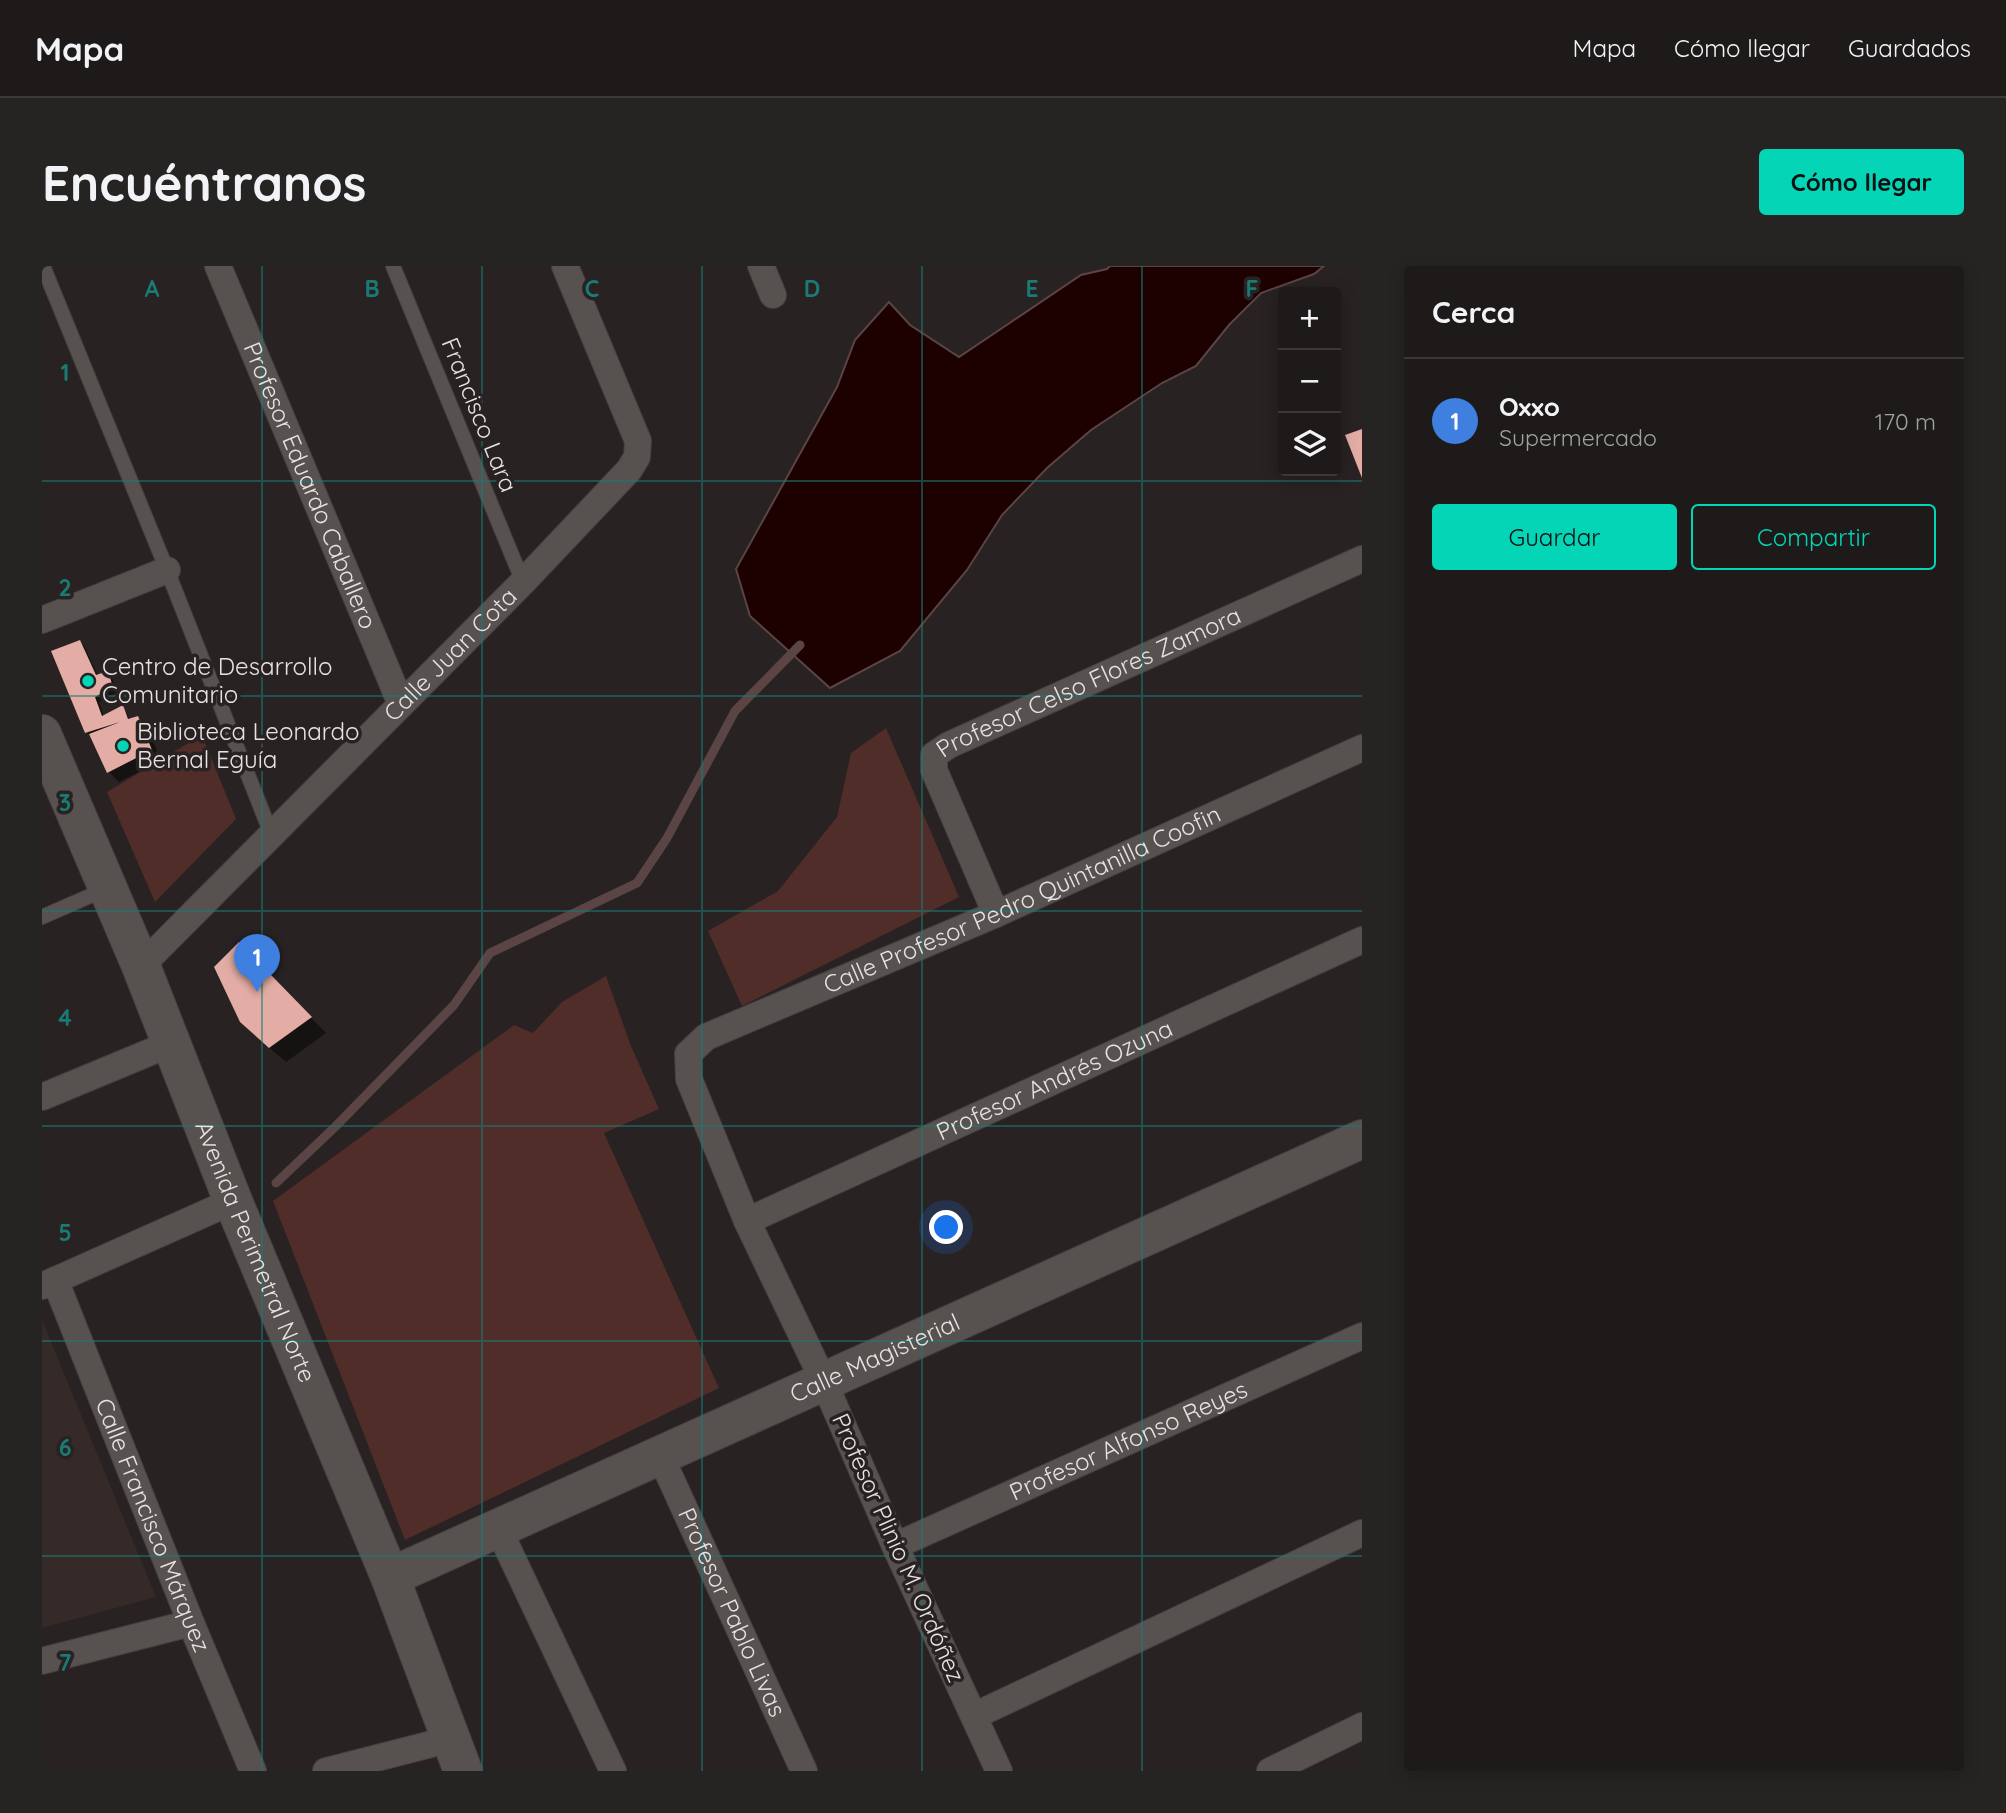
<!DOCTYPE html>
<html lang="es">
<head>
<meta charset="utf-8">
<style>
	body { margin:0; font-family:Quicksand,sans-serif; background:#262323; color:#f1f3f6 }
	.controls { position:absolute; right:21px; top:21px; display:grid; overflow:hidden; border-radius:7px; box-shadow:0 4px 18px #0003 }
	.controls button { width:63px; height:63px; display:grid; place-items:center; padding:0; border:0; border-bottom:2px solid #3c3839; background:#1e1a1a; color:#f1f3f6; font:35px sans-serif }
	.you { position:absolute; left:905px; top:962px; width:24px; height:24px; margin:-18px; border:5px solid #fff; border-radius:50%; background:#1a73e8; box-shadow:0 0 0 10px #1a73e833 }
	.badge { display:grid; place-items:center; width:46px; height:46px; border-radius:50%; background:#03d5b6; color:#fff; font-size:23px; font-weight:700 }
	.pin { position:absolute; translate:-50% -58px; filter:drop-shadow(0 2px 4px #0008) }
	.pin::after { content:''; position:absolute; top:37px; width:24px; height:21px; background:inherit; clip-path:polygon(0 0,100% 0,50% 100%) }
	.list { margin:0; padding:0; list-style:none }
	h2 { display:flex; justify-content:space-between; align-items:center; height:91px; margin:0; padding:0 28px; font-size:30px }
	h2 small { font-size:23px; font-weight:400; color:#a1a1a2 }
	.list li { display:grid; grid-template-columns:46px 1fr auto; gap:21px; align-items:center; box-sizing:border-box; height:126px; padding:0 28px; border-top:2px solid #3c3839 }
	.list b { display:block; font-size:26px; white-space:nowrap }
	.list p { margin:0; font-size:23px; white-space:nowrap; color:#a1a1a2 }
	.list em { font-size:23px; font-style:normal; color:#a1a1a2 }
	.actions { display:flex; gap:14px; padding:21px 28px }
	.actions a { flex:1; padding:16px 0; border:2px solid #03d5b6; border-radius:7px; text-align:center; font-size:24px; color:#03d5b6 }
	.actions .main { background:#03d5b6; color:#111 }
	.icon { flex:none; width:38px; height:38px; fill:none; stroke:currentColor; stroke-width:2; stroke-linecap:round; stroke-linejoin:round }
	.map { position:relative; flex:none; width:1320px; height:1505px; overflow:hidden; border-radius:7px }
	header { display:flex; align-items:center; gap:42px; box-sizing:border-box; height:98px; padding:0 35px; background:#1e1a1a; border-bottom:2px solid #3c3839 }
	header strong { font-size:33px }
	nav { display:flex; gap:38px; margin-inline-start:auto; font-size:24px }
	.intro { display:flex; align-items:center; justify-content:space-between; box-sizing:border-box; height:168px; padding:0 42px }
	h1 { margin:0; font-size:49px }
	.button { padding:18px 32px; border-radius:7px; background:#03d5b6; color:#111; font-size:24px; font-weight:700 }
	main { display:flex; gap:42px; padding:0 42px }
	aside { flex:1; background:#1e1a1a; border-radius:7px; box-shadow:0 4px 18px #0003 }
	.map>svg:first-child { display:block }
</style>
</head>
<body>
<header>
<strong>Mapa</strong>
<nav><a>Mapa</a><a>Cómo llegar</a><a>Guardados</a></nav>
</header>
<div class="intro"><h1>Encuéntranos</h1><a class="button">Cómo llegar</a></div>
<main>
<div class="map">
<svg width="1320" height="1505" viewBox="0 0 1320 1505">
	<rect width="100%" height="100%" fill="#282222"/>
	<!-- built -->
	<path fill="#362a29" d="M0,1054l114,277 -114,31z"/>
	<!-- green -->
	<g fill="#502d28">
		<path d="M844,462l73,169 -217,109 -34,-75 70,-40 59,-74 14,-64z"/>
		<path d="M160,469l34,84 -81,83 -48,-110z"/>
		<path d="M564,710l25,70 28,63 -55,24 115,255 -314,152 -132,-339 241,-176 19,8 29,-31z"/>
	</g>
	<!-- water -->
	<path fill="#1d0000" stroke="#5a4444" stroke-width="2" d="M1068,0h214l-10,8 -53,19 -32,32 -33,41 -34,17 -71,47 -44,38 -45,47 -35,55 -67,81 -70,37 -80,-72 -14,-47 101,-182 18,-47 34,-38 21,23 49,32 122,-82 26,-6z"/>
	<!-- shadow -->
	<g fill="#0007">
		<path d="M37,376l5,4 14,30 10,-3 4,4 5,15 -18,10 5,15 19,-10 7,13 7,-2 11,10 13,33 -42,21 -10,-10 -18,-36 -4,-4z"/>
		<path d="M197,678l87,89 -40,29 -28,-24z"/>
	</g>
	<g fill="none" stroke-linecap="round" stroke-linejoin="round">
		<!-- stream -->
		<path stroke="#5a4444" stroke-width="9" d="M234,917l59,-56 119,-122 36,-52 147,-70 30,-45 68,-127 65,-66"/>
	</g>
	<!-- building -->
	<g fill="#e3ada5">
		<path d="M1320,163v49l-17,-43z"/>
		<path d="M38,374l16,35 12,-4 5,16 -18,10 7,19 21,-11 5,14 10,-3 14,34 -45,23 -18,-39 31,-12 -35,11 -34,-82z"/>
		<path d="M197,676l73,75 -43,31 -29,-26 -26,-55z"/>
	</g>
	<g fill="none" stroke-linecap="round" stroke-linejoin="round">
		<!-- lane casing -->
		<g stroke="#44403f" stroke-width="16">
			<g id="lane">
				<path d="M1,0l124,304 105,266"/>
				<path d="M351,0l130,316"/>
				<path d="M0,651l64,-28"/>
			</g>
		</g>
		<!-- street casing -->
		<g stroke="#44403f" stroke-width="28">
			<g id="street">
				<path id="s1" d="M176,0l183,438"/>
				<path d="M719,0l12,29"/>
				<path d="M0,354l125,-50"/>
				<path id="s2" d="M954,648l-62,-144v-15l15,-10 413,-186"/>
				<path id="s3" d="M99,700l382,-384 106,-112 8,-13 1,-16 -73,-175"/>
				<path d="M0,831l130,-54"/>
				<path id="s4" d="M705,955l615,-281"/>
				<path id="s5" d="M13,1014l136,343 62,148"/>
				<path d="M0,1020l191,-85"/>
				<path id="s6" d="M618,1189l144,316"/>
				<path d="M456,1262l115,243"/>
				<path id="s7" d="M853,1280l467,-210"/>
				<path d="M0,1395l149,-38"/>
				<path d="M932,1450l388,-183"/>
				<path d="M284,1505l125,-32"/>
				<path id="s8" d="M957,1505l-104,-225 -71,-164 -77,-161 -58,-142 -1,-25 18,-17 290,-123 366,-166"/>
				<path d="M1228,1505l92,-45"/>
			</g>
		</g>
		<!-- secondary casing -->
		<g stroke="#44403f" stroke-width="40">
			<g id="secondary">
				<path id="s9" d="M0,468l99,232 92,235 157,376 73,194"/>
				<path id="s10" d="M348,1311l972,-438"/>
			</g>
		</g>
		<!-- lane -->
		<use href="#lane" stroke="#575150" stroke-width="14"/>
		<!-- street -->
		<use href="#street" stroke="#575150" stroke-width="26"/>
		<!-- secondary -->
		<use href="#secondary" stroke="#575150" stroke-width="38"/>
	</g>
	<!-- grid -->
	<path fill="none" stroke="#1a7b74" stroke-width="2" stroke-opacity="0.55" d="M220,0v1505M440,0v1505M660,0v1505M880,0v1505M1100,0v1505M0,215h1320M0,430h1320M0,645h1320M0,860h1320M0,1075h1320M0,1290h1320"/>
	<!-- markers -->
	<g fill="#03d5b6" stroke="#282222" stroke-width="2.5">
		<circle cx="46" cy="415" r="7"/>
		<circle cx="81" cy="480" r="7"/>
	</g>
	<g text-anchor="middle" stroke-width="7" stroke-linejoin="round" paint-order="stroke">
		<!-- street labels -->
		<g font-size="24" fill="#e7e3e3" stroke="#282222">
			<text transform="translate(437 149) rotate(68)" y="8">Francisco Lara</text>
			<text dy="8" stroke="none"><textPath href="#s1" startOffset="238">Profesor Eduardo Caballero</textPath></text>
			<text dy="8" stroke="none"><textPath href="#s3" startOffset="439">Calle Juan Cota</textPath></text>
			<text dy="8" stroke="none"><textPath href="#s2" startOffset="343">Profesor Celso Flores Zamora</textPath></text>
			<text dy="8" stroke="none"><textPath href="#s8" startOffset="1153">Calle Profesor Pedro Quintanilla Coofin</textPath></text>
			<text dy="8" stroke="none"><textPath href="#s4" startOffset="338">Profesor Andrés Ozuna</textPath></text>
			<text dy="8" stroke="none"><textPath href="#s9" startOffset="560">Avenida Perimetral Norte</textPath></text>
			<text dy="8" stroke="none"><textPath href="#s10" startOffset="532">Calle Magisterial</textPath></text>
			<text dy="8" stroke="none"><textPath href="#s7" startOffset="256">Profesor Alfonso Reyes</textPath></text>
			<text dy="8" stroke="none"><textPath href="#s5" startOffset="264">Calle Francisco Márquez</textPath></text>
			<text transform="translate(856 1282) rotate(66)" y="8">Profesor Plinio M. Ordóñez</text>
			<text dy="8" stroke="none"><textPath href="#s6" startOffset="173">Profesor Pablo Livas</textPath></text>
		</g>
		<!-- poi labels -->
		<g font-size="24" fill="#e7e3e3" stroke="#282222" text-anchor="start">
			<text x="60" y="409">Centro de Desarrollo<tspan x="60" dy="28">Comunitario</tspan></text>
			<text x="95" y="474">Biblioteca Leonardo<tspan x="95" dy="28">Bernal Eguía</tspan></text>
		</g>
	</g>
	<g font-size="23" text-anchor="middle" font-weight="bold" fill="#1a7b74" stroke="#282222" stroke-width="7" stroke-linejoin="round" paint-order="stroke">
		<text x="110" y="31">A</text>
		<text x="330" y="31">B</text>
		<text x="550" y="31">C</text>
		<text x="770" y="31">D</text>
		<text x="990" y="31">E</text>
		<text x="1210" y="31">F</text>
		<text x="23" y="115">1</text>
		<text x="23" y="330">2</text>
		<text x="23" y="545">3</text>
		<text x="23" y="760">4</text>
		<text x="23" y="975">5</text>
		<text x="23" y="1190">6</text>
		<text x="23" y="1405">7</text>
	</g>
</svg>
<div class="controls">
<button>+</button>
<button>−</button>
<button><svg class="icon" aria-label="layers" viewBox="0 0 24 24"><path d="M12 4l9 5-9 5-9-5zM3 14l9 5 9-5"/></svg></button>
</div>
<div class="you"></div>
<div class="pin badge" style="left:215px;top:726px;background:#3f7fe0">1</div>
</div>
<aside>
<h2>Cerca<small></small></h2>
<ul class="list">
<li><span class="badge" style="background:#3f7fe0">1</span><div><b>Oxxo</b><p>Supermercado</p></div><em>170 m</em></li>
</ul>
<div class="actions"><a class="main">Guardar</a><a>Compartir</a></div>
</aside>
</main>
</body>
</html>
